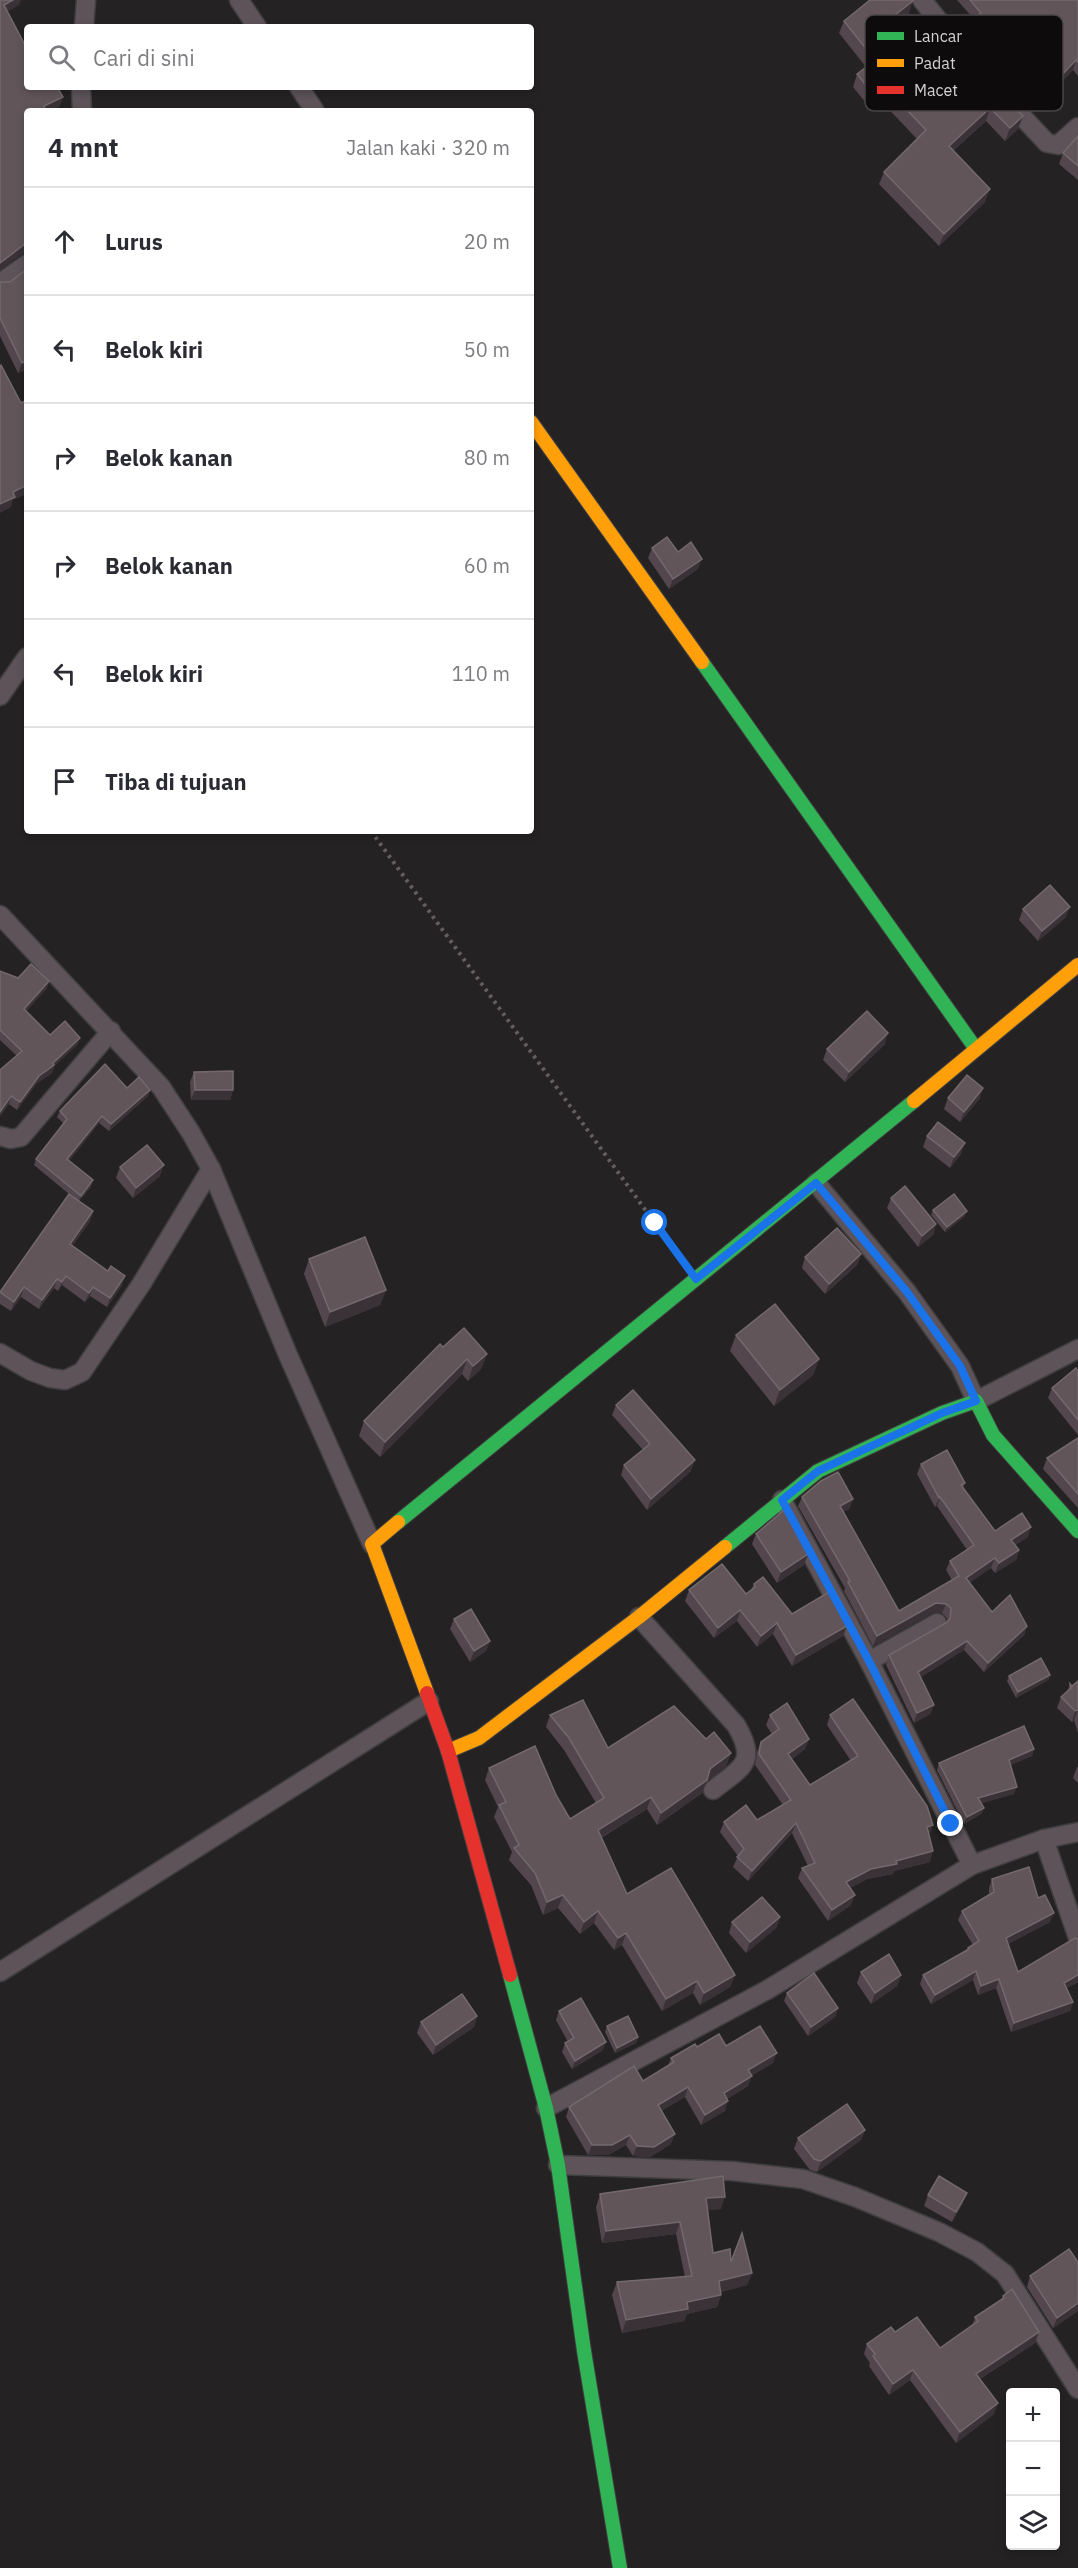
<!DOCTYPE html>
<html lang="id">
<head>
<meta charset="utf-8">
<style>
	body { margin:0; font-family:"IBM Plex Sans",sans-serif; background:#f2f2f3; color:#2b2b33 }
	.controls { position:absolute; right:18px; bottom:18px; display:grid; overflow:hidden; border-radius:6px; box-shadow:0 3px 9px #0003 }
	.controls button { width:54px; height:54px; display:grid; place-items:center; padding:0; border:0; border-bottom:2px solid #e1e1e2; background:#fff; color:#2b2b33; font:30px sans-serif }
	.stop { position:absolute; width:18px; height:18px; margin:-14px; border:4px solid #1a73e8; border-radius:50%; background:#fff }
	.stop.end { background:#1a73e8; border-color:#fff; box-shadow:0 2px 6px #0008 }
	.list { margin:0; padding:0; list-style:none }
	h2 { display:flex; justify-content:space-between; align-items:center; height:78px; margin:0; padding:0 24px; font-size:26px }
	h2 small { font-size:20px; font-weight:400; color:#7c7c81 }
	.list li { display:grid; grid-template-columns:39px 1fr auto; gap:18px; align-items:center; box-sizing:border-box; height:108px; padding:0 24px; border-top:2px solid #e1e1e2 }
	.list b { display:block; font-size:22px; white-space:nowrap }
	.list em { font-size:20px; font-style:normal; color:#7c7c81 }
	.icon { flex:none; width:33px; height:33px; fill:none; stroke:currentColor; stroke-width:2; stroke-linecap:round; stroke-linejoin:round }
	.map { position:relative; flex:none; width:1078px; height:2568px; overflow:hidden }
	.search { position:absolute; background:#fff; box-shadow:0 3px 9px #0003; left:24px; top:24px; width:510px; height:66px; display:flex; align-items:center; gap:15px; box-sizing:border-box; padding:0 21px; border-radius:6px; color:#7c7c81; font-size:22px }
	.panel { position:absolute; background:#fff; box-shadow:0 3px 9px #0003; left:24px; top:108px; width:510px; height:726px; border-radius:6px }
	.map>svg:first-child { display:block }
</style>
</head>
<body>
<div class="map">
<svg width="1078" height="2568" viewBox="0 0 1078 2568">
	<rect width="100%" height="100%" fill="#242223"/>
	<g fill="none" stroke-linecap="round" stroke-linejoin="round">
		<!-- street casing -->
		<g stroke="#403e3f" stroke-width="21">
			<g id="street">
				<path d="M239,0l18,27"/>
				<path d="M922,0l59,73 66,70 11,2 20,-18"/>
				<path d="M84,27l2,-27"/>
				<path d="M81,87l1,24"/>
				<path d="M299,87l16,24"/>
				<path d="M0,283l27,-19"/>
				<path d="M0,696l27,-39"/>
				<path d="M0,915l161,172 30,46 20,36 77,186 84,189"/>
				<path d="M0,1136l11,3 10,-2 90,-106"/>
				<path d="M816,1183l91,109 53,74 16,35 102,-52"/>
				<path d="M0,1353l31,18 19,7 15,2 17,-8 60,-89 69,-114"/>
				<path d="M782,1500l87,161 103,204"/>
				<path d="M639,1617l97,108c22,38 6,42 -23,65"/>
				<path d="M869,1661l68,-38"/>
				<path d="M1044,1839l34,99"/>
				<path d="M0,1972l429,-271"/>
				<path d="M546,2108l221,-118 205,-125 72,-26 34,-7"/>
				<path d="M558,2165l174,6 71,8 52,18 84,35 38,20 28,22 73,115"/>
			</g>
		</g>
		<!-- fast casing -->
		<g stroke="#403e3f" stroke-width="16">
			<g id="fast">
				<path d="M702,662l274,387"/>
				<path d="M398,1522l516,-421"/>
				<path d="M725,1547l93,-76 124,-58 34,-12 17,34 85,96"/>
				<path d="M510,1975l36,133 12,57 26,186 36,217"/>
			</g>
		</g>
		<!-- slow casing -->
		<g stroke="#403e3f" stroke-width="16">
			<g id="slow">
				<path d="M531,422l171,240"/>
				<path d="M914,1101l164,-136"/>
				<path d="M398,1522l-26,22 55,149"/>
				<path d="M448,1751l31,-13 160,-121 86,-70"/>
			</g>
		</g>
		<!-- jam casing -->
		<g stroke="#403e3f" stroke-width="16">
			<path id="jam" d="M427,1693l21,58 62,224"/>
		</g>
		<!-- path -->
		<path stroke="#655e61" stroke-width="4" stroke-dasharray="3 4.5" stroke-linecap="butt" d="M371,831l312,431"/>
		<!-- street -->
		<use href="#street" stroke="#5d5358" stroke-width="18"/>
		<!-- fast -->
		<use href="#fast" stroke="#30b455" stroke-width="14"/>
		<!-- slow -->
		<use href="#slow" stroke="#ff9f0a" stroke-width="14"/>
		<!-- jam -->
		<use href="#jam" stroke="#e5322d" stroke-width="14"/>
	</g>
	<!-- wall -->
	<g fill="#53464c">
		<path d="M957,0h121v76l-5,-6 -29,31 -18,-17 1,-3 -38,-41 -6,4 -15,-15 4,-10 1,-1z"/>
		<path d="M909,14l-15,11 34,43 48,21 47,27 -5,13 -13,12 -19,-20 -33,30 32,51 -46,44 -60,-62 5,-12 33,-33 -37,-39 -10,8 -17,-21 4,-13 9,-7 -27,-34 5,-12z"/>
		<path d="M1078,136v44l-19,-16 4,-11z"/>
		<path d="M0,282l27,87 -9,4 -18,-37z"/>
		<path d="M652,548l26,4 20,17 -29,20 -21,-31z"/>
		<path d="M1023,909l43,8 -28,24 -19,-21z"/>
		<path d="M0,971l47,17 -21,23 24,24 30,3 -3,7 -23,21 -2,7 -15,10 -20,27 -8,-6 -9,12v-46l17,-14 -17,-16z"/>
		<path d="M885,1044l-40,38 -22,-22 4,-11z"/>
		<path d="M194,1072l39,18 -3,10h-39l-1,-18z"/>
		<path d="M127,1088l23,2 -2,6 -39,35 -10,-8 -30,38 22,26 -12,14 14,10 -3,10 -18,25 50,39 -15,22 -17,-11 -5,6 -23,-17 -4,6 -4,-3 -15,21 -18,-12 -10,14 -11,-7v-12l69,-98 -35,-29 2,-6 28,-35 -7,-7 3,-6z"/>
		<path d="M948,1098h32l-20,24 -16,-13z"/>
		<path d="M927,1136l34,18 -11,14 -27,-21z"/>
		<path d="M120,1167l40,9 -27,22 -17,-20z"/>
		<path d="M891,1198l45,26 -3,11 -15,12 -31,-39z"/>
		<path d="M933,1210l32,6 -20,16 -14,-17z"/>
		<path d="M861,1254l-4,11 -32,29 -23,-26 3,-11z"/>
		<path d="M309,1259l77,31 -6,15 -55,22 -21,-53z"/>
		<path d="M736,1335l83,24 -6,16 -39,31 -44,-55z"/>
		<path d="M443,1347l44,7 -6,15 -13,12 -6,-7 -82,83 -21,-21 5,-15z"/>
		<path d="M1078,1371v64l-30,-37 4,-10z"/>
		<path d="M616,1405l75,66 -44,39 -26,-35 3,-10 19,-15 -31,-35z"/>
		<path d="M1078,1438v70l-35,-39 4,-11z"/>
		<path d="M921,1464l44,19 -2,5 32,43 33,6 -13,8 4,5 -3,10 -21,13 -4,-5 -22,15 23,29 35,14 -3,9 -40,37 -20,-22 -43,27 13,28 -4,9 -16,9 -28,-58 3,-10 58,-33v-4l-5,-5h-10l-59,33 -29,-55 1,-3 -47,-82 4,-9 51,2 -4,10 -6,3 56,99 53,-31 -6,-10 4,-9 17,-11 -30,-44 -2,1 -18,-33z"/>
		<path d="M756,1534l48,31 -27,18 -25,-39z"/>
		<path d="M754,1584l38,30 55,12 -4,10 -51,30 -19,-32 -16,13 -20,-26 -23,17 -29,-37 4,-11 57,4 5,-4z"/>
		<path d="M454,1619l36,22 -4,10 -16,11 -20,-33z"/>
		<path d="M1050,1675l-2,5 -32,18 -9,-17 2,-5z"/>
		<path d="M1078,1681v52l-4,-13 -2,2 -15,-14 4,-11 6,-5 3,-8 2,2z"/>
		<path d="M550,1715l58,33 98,-9 25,14 -5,13 -19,15 -5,12 -45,32 -10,-16 -46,29 26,56 108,81 -5,12 -30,18 -7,-12 -31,18 -40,-66 -8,5 -20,-27 -14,11 -22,-26 -15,7 -12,-30 -22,-25 3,-8 -18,-35 4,-10 -13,-27 4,-12 67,27 14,24 26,-16 -32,-53 -18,-23z"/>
		<path d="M770,1715l39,24 -4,10 -13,10 18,26 41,-24 -24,-36 3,-10 103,110 -4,10 1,27 -36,9 -1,3 -26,5 -17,9 1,17 -23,16 -30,-43 4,-10 6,-2 -16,-33 -44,48 -15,-14 5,-11 -18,-24 4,-10 33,-2 26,-15 -28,-40 2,-13 4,-10 11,-8 -6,-9z"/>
		<path d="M1034,1749l-2,7 -22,9 4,29 -33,9 3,5 -3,6 -17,10 -27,-54 2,-7z"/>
		<path d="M1077,1767h1v16l-5,-5z"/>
		<path d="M992,1879l46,19 12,24 -42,22 10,28 60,-33v43l-11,6 6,14 -3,9 -59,21 -15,-44 -18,7 -5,-15 -42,24 -11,-20 3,-9 44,-25 1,-2 5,-3 -15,-25 4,-9 27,-17v-6z"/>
		<path d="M780,1917l-4,11 -30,25 -17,-20 3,-11z"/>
		<path d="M861,1972l40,3 -4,11 -26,18 -14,-21z"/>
		<path d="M787,1993l51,15 -3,9 -27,19 -24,-35z"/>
		<path d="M559,2011l44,39 -31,19 -10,-17 3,-9 3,-1 -12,-22z"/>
		<path d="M477,2016l-3,11 -41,28 -16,-22 4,-11z"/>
		<path d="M607,2026l31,11 -2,6 -21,10 -10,-21z"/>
		<path d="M726,2046l47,17 -22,13 -3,10 -21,13 -2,12 -24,14 -16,-28 -24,14 10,33 -21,13 -17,-1 -7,-11 -18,10h-20l-22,-38 3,-10 74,-26 25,-15 3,-8 26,-11z"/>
		<path d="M865,2130l-4,10 -44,32 -7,-2 -16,-21 4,-11z"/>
		<path d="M600,2194l121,15 -13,1 5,43 39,20 -5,12 -26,7v3l-4,12 -30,7 -3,7 -62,12 -10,-38 5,-13 68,-5 -9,-43 -74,9 -6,-36z"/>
		<path d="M928,2195l35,8 -11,19 -28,-16z"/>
		<path d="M1078,2262v49l-25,17 -26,-41 3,-11z"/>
		<path d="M1003,2296l32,47 -55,36 14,35 -38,29 -46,-63 -21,15 -20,-29 1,-3 -6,-9 3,-10 28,-12 45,16 32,-22 3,-9 26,-17z"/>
	</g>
	<!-- shaded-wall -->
	<g fill="#3a3236">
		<path d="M13,0h8l-2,5 -19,11 4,-11z"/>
		<path d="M913,1l-4,13 -24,18 5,-13z"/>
		<path d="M993,30l-4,10 -6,4 4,-11z"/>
		<path d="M1076,60l-3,10 -29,31 3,-10z"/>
		<path d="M885,87l-5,13 -10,8 4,-13z"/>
		<path d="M63,97l-4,11 -7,3h-10l2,-5z"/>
		<path d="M990,108l-4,13 -42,38 5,-13z"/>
		<path d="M1023,116l-5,13 -13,12 5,-13z"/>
		<path d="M990,189l-5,13 -46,44 5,-12z"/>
		<path d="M25,244h2v10l-6,1 -21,15v-7z"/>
		<path d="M27,360v9l-9,4 4,-10z"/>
		<path d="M27,485v9l-14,6 -2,7 -11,6v-9l13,-12z"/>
		<path d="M702,559l-4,10 -29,20 4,-10z"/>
		<path d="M1070,907l-4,10 -28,24 4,-10z"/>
		<path d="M49,981l-2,7 -26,29 3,-8z"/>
		<path d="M888,1033l-3,11 -40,38 4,-10z"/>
		<path d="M80,1038l-3,7 -23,21 -2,7 -15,10 -20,27 3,-8 19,-26z"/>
		<path d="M983,1088l-3,10 -20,24 4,-10z"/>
		<path d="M150,1090l-2,6 -39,35 2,-7z"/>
		<path d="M195,1090h38l-3,10h-39z"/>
		<path d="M11,1096l-2,8 -9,12v-4z"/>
		<path d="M102,1116l-3,7 -34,43 2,-7z"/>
		<path d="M965,1143l-4,11 -11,14 4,-11z"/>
		<path d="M164,1165l-4,11 -27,22 3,-10z"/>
		<path d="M93,1180l-2,7 -13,15 3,-6z"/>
		<path d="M93,1211l-3,10 -23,32 3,-9z"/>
		<path d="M967,1211l-2,5 -20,16 2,-5z"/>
		<path d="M936,1224l-3,11 -15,12 4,-11z"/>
		<path d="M861,1254l-4,11 -32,29 4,-10z"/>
		<path d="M66,1276l-4,9 -4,6 4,-9z"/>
		<path d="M125,1276l-3,9 -15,22 3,-9z"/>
		<path d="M57,1279l-3,9 -15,21 3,-9z"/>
		<path d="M24,1287l-3,10 -10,14 3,-9z"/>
		<path d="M93,1287l-3,9 -5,6 4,-9z"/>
		<path d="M386,1290l-6,15 -55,22 5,-15z"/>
		<path d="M487,1354l-6,15 -13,12 5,-15z"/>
		<path d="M467,1359l-5,15 -82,83 5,-15z"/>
		<path d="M819,1359l-6,16 -39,31 6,-16z"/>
		<path d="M695,1460l-4,11 -44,39 4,-11z"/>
		<path d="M940,1497l-3,9 -2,1 4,-9z"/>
		<path d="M853,1499l-4,10 -12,7 3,-10z"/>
		<path d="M1031,1527l-3,10 -20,13 3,-10z"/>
		<path d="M1019,1550l-3,10 -21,13 4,-10z"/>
		<path d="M808,1554l-4,11 -27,18 4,-11z"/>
		<path d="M995,1558l-4,10 -29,20 4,-10z"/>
		<path d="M936,1603l10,1 -4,9h-10l-59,33 4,-10z"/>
		<path d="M740,1610l-3,11 -23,17 4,-10z"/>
		<path d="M777,1623l-4,11 -16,13 4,-11z"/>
		<path d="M847,1626l-4,10 -51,30 4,-11z"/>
		<path d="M1027,1626l-3,9 -40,37 4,-9z"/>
		<path d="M490,1641l-4,10 -16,11 4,-11z"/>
		<path d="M967,1641l-3,9 -50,31 4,-9z"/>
		<path d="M1050,1675l-2,5 -32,18 2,-6z"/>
		<path d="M934,1705l-4,9 -16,9 3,-10z"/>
		<path d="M1078,1710l-4,10 -2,2 3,-11z"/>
		<path d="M809,1739l-4,10 -20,15 3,-10z"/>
		<path d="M1034,1749l-2,7 -26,11 3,-7z"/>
		<path d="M731,1753l-5,13 -19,15 -5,12 -45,32 4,-12 49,-44z"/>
		<path d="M1017,1787l-3,7 -38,11 2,-7z"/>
		<path d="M651,1797l-4,12 -54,33 5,-12z"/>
		<path d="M984,1808l-3,6 -17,10 3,-7z"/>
		<path d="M796,1823l-4,10 -44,48 4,-10z"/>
		<path d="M933,1825l-4,11 -2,-9z"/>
		<path d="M933,1851l-3,11 -36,9 -1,3 -26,5 -25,13 4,-10 25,-13z"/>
		<path d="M563,1895l-5,13 -15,7 4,-13z"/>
		<path d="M855,1895l-4,10 -23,16 4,-11z"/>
		<path d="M598,1911l-4,12 -14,11 4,-12z"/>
		<path d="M1054,1913l-4,9 -47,25 3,-9z"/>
		<path d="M780,1917l-4,11 -30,25 4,-11z"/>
		<path d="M626,1933l-4,12 -8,5 4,-12z"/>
		<path d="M976,1971l-3,9 -42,24 4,-9z"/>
		<path d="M735,1975l-5,12 -30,18 4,-12z"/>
		<path d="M901,1975l-4,11 -26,18 4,-11z"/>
		<path d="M1078,1975v7l-18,10 4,-9z"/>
		<path d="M999,1979l-3,9 -18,7 3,-9z"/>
		<path d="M697,1981l-4,12 -31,18 4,-12z"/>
		<path d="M1073,2002l-3,9 -59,21 3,-9z"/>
		<path d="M838,2008l-3,9 -27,19 3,-9z"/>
		<path d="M477,2016l-3,11 -41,28 3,-10z"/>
		<path d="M638,2037l-2,6 -21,10 2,-5z"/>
		<path d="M606,2042l-3,8 -31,19 3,-8z"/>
		<path d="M777,2053l-4,10 -29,17 4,-10z"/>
		<path d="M752,2076l-4,10 -28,17 4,-10z"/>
		<path d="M688,2087l-3,10 -31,18 4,-10z"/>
		<path d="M728,2101l-3,10 -24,14 4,-10z"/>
		<path d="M865,2130l-4,10 -44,32 4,-11z"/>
		<path d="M675,2134l-4,10 -21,13 -17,-1 4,-10z"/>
		<path d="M630,2135l-4,10 -18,10h-20l4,-10z"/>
		<path d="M967,2193l-4,10 -11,19 4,-10z"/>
		<path d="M725,2197l-4,12 -20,2 5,-13z"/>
		<path d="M680,2222l-4,12 -74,9 4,-12z"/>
		<path d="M752,2273l-5,12 -33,9 5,-13z"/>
		<path d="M721,2295l-4,12 -30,7 -3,7 -62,12 4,-13 61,-18z"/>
		<path d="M1078,2303v8l-25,17 4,-10z"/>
		<path d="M1039,2332l-4,11 -63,41 4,-10z"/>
		<path d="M913,2370l-3,10 -21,15 4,-11z"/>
		<path d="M998,2403l-4,11 -38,29 4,-11z"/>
	</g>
	<!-- building -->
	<g fill="#61555a" stroke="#73696d" stroke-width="1.5">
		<path d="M0,0h13l-9,5 23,44v38h30l6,10 -19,9 2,5h-19v133h-2l-25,19z"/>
		<path d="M870,0h43v1l-23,18 38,49 15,-14 33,35 11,-11 36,38 -13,12 -20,-20 -41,38 41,43 -46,45 -60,-62 42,-42 -41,-43 -11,8 -17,-21 18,-14 -31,-39z"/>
		<path d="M970,0h108v62l-2,-2 -29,31 -18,-17 2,-2 -38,-42 -6,3 -15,-14 9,-6z"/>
		<path d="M1078,136v30l-15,-13z"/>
		<path d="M27,269v91l-5,3 -22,-45v-36h10z"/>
		<path d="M1,365l20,38 4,-2 2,4v80l-14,7 2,5 -15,7v-138z"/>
		<path d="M667,537l11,15 13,-10 11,17 -29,20 -21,-31z"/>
		<path d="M1050,885l20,22 -28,24 -19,-22z"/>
		<path d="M31,964l18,17 -25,28 26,26 15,-14 15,17 -27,25 1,2 -15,11 -19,26 -9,-6 -11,16v-42l22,-19 -22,-21v-59l18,7z"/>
		<path d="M867,1011l21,22 -39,39 -22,-23z"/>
		<path d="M105,1064l22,24 12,-11 11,13 -39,34 -9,-8 -35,43 26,21 -12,16 -45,-37 31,-40 -7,-8z"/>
		<path d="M233,1071v19h-38l-1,-18z"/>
		<path d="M967,1075l16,13 -19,24 -16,-14z"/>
		<path d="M938,1122l27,21 -11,14 -27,-21z"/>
		<path d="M147,1145l17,20 -28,23 -16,-21z"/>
		<path d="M905,1186l31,38 -14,12 -31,-38z"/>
		<path d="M69,1194l24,17 -23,33 38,27 3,-5 14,10 -15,22 -17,-11 -4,6 -23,-17 -4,6 -5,-3 -15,21 -18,-13 -10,15 -14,-10z"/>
		<path d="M954,1194l13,17 -20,16 -14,-17z"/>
		<path d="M837,1228l24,26 -32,30 -24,-27z"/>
		<path d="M365,1237l21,53 -56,22 -21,-53z"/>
		<path d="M775,1304l44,55 -39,31 -44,-55z"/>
		<path d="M464,1328l23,26 -14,12 -6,-7 -82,83 -21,-21 76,-77 3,3z"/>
		<path d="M1076,1368l2,3v49l-26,-32z"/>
		<path d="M633,1390l62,70 -44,39 -27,-34 26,-21 -34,-39z"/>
		<path d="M1078,1438v56l-31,-36z"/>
		<path d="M947,1450l18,33 -4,2 34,46 27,-18 9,14 -20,13 8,10 -20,13 -4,-5 -29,20 26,34 18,-17 17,31 -39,37 -21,-22 -49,31 16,33 -17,8 -28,-58 57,-32 4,-4 1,-11 -5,-4 -10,-1 -59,33 -29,-54 2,-1 -48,-84 19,-16 17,-9 15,27 -13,7 59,105 60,-35 -9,-15 24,-16 -34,-48 -1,1 -18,-34z"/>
		<path d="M784,1510l24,44 -27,18 -25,-38z"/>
		<path d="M722,1564l24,30 9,-7 -1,-3 9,-7 29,37 37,-22 18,34 -51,29 -19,-32 -16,13 -21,-26 -22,18 -29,-38z"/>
		<path d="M471,1609l19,32 -16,10 -20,-32z"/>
		<path d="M1041,1658l9,17 -32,17 -9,-16z"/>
		<path d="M1078,1681v29l-3,1 -14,-14 10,-9 -1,-4 2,2z"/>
		<path d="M853,1699l74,107 6,19 -6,2 6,24 -37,10 1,3 -26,5 -25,13 9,13 -23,15 -30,-42 13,-5 -19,-40 -44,48 -15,-14 7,-8 -20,-27 22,-17 11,15 34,-20 -32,-46 2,-12 18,-13 -9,-14 17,-12 22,36 -21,15 22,31 48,-29 -28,-41z"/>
		<path d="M583,1700l25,48 66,-42 32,33 8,-7 17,21 -21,16 -3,11 -46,33 -10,-16 -53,33 29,64 44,-26 64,107 -31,18 -7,-12 -31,18 -40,-66 -8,5 -20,-27 -14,11 -21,-27 -16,7 -12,-29 -21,-25 5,-3 -20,-40 7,-3 -17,-34 46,-22 21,49 14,24 34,-21 -35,-60 -19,-23z"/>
		<path d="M1024,1726l10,23 -25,11 8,27 -39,11 6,10 -17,9 -28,-54z"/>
		<path d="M1029,1867l9,31 7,-3 9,18 -48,25 12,34 57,-34 3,1v36l-14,8 9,19 -59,21 -15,-44 -18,7 -5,-15 -41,24 -12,-20 46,-26 -1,-1 11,-7 -17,-30 32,-19 -2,-13z"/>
		<path d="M762,1897l18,20 -30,25 -18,-20z"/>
		<path d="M889,1954l12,21 -26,18 -14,-21z"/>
		<path d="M814,1973l24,35 -27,19 -24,-34z"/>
		<path d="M462,1994l15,22 -41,29 -15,-23z"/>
		<path d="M581,1998l25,44 -31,19 -10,-18 9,-5 -15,-27z"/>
		<path d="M628,2016l10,21 -21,11 -10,-22z"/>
		<path d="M760,2026l17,27 -29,17 4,6 -28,17 4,8 -23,14 -17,-28 -30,18 17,29 -21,13 -17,-1 -7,-11 -18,10h-20l-23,-38 65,-41 9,15 31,-19 -3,-4 24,-14 2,3 22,-13 7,12z"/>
		<path d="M847,2104l18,26 -44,31 -7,-2 -16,-21z"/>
		<path d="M723,2176l2,21 -19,1 7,55 17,-4 1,13 11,-29 10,40 -33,8 2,14 -34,7 1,7 -62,11 -9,-38 75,-6 -12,-54 -74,9 -6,-37z"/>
		<path d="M939,2176l28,17 -11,19 -28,-17z"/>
		<path d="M1069,2249l9,13v41l-21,15 -27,-42z"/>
		<path d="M1012,2289l27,43 -63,42 22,29 -38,29 -47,-62 -20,14 -20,-28 2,-2 -8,-10 24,-17 4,5 22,-15 23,31 38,-27 -3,-4 29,-19 -1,-2z"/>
	</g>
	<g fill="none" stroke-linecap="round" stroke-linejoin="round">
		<!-- route -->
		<path stroke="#1a73e8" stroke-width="8" d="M655,1223l41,56 120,-96 91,109 53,74 16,35 -34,12 -124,58 -36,29 87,161 82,163"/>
	</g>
	<!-- legend -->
	<rect x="865" y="15" width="198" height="96" rx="9" fill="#0d0b0c" stroke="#494647" stroke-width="1.5"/>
	<rect x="877" y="32" width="27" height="8" fill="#30b455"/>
	<rect x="877" y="59" width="27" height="8" fill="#ff9f0a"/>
	<rect x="877" y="86" width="27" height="8" fill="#e5322d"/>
	<g font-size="16" fill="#d4d1d2">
		<text x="914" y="42">Lancar</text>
		<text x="914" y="69">Padat</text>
		<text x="914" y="96">Macet</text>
	</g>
</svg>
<div class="controls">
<button>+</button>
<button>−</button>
<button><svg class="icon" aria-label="layers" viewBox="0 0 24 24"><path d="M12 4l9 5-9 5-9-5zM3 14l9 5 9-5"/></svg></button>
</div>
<div class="stop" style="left:655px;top:1223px"></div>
<div class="stop end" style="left:951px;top:1824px"></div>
<div class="search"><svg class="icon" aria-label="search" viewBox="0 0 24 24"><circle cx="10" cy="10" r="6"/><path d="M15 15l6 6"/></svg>Cari di sini</div>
<section class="panel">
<h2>4 mnt<small>Jalan kaki · 320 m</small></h2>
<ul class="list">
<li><svg class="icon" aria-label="ahead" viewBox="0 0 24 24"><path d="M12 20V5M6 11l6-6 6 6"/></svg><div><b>Lurus</b></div><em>20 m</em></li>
<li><svg class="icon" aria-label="left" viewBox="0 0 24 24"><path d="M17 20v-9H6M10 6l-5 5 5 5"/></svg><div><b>Belok kiri</b></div><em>50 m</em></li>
<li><svg class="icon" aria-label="right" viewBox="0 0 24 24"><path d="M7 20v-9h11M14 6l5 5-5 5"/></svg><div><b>Belok kanan</b></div><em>80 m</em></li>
<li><svg class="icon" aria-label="right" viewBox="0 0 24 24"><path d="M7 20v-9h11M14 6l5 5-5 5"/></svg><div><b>Belok kanan</b></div><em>60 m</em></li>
<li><svg class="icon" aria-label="left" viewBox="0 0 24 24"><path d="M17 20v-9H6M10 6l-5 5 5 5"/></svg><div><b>Belok kiri</b></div><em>110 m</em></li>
<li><svg class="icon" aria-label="arrive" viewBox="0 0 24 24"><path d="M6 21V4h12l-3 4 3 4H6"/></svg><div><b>Tiba di tujuan</b></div></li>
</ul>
</section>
</div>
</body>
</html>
